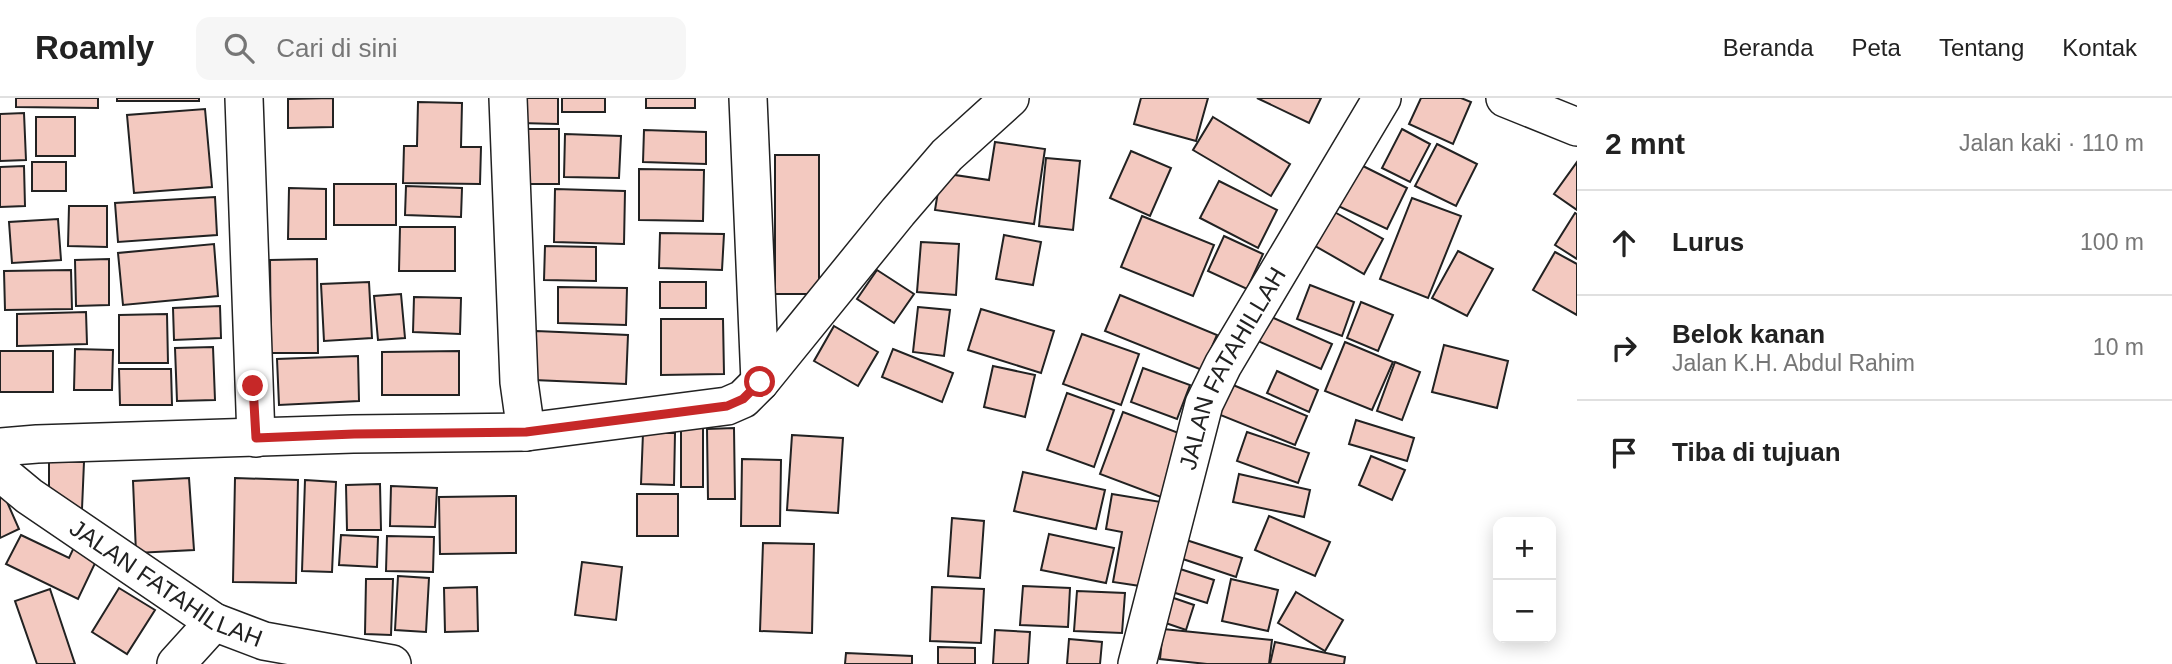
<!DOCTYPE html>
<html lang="id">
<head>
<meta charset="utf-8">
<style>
	body { margin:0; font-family:Helvetica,sans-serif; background:#f6f6f6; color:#222 }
	.controls { position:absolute; right:21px; bottom:21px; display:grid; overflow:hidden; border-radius:14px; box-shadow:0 4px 18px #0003 }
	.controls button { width:63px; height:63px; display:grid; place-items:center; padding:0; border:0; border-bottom:2px solid #e0e0e0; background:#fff; color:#222; font:35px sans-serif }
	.stop { position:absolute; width:21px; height:21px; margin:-16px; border:5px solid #c62828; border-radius:50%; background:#fff }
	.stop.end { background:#c62828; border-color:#fff; box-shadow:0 2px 7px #0008 }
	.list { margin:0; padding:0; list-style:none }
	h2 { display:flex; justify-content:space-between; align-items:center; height:91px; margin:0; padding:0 28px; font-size:30px }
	h2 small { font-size:23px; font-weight:400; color:#767676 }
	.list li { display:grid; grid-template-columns:46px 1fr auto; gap:21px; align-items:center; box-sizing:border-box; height:105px; padding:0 28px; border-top:2px solid #e0e0e0 }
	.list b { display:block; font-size:26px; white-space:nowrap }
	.list p { margin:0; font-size:23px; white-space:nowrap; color:#767676 }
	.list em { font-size:23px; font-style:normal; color:#767676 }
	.icon { flex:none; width:38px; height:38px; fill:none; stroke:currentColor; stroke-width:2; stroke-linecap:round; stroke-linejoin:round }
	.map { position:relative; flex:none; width:1577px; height:566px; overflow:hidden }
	header { display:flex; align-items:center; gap:42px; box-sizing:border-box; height:98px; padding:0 35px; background:#fff; border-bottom:2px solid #e0e0e0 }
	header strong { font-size:33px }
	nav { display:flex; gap:38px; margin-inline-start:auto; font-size:24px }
	.search { width:490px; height:63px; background:#f6f6f6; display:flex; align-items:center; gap:18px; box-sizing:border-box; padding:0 24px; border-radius:14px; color:#767676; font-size:26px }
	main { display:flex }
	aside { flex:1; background:#fff }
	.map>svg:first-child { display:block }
</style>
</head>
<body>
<header>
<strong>Roamly</strong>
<div class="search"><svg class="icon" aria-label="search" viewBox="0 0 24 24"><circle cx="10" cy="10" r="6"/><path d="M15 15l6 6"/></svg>Cari di sini</div>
<nav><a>Beranda</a><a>Peta</a><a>Tentang</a><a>Kontak</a></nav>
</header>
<main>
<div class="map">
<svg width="1577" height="566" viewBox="0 0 1577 566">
	<rect width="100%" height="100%" fill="#fff"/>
	<!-- building -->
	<g fill="#f3c9c0" stroke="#222" stroke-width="2">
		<path d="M16,0h82v10l-82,-1z"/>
		<rect x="117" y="0" width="82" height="3"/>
		<path d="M333,0v29l-45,1v-29z"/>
		<path d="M520,0h38v26l-38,-1z"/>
		<rect x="562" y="0" width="43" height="14"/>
		<rect x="646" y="0" width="49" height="10"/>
		<path d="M1141,0h67l-12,43 -62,-17z"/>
		<path d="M1257,0h64l-12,25z"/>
		<path d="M1421,0h40l10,4 -18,42 -44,-20z"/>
		<path d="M418,4l44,1 -1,44h20l-1,37 -77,-1 1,-37h13z"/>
		<path d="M205,11l7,78 -78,6 -7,-78z"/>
		<path d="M24,15l2,47 -26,1v-47z"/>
		<rect x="36" y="19" width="39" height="39"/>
		<path d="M1213,19l77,47 -19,32 -78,-46z"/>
		<rect x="522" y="31" width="37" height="55"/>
		<path d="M1402,31l28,15 -20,38 -28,-14z"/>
		<path d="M644,32l62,2v32l-63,-2z"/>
		<path d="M565,36l56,2 -2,42 -55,-1z"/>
		<path d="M995,44l50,7 -11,75 -99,-14 6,-37 48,7z"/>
		<path d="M1437,46l40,20 -21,42 -41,-20z"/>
		<path d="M1131,53l40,17 -21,48 -40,-18z"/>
		<rect x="775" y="57" width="44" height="139"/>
		<path d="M1046,60l34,3 -7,69 -34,-4z"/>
		<rect x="32" y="64" width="34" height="29"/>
		<path d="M1355,64l52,26 -20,41 -53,-25z"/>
		<path d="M1577,64v48l-23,-16z"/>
		<path d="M24,68l1,40 -25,1v-40z"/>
		<path d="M639,71l65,1 -1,51 -64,-1z"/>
		<path d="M1219,83l58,29 -19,38 -58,-30z"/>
		<rect x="334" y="86" width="62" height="41"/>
		<path d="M406,88l56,2 -1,29 -56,-2z"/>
		<path d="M289,90l37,1v50h-38z"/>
		<path d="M555,91l70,2 -1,53 -70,-2z"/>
		<path d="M215,99l2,38 -99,7 -3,-39z"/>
		<path d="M1412,100l49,18 -33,82 -48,-19z"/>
		<path d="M69,108h38v41l-39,-1z"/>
		<path d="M1329,111l54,30 -19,35 -54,-31z"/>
		<path d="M1575,115l2,1v45l-22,-14z"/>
		<path d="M1142,118l72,29 -21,51 -72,-29z"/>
		<path d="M58,121l3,41 -49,3 -3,-41z"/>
		<path d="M400,129h55v44h-56z"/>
		<path d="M660,135l64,1 -2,36 -63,-2z"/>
		<path d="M1004,137l37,7 -8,43 -37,-6z"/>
		<path d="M1224,138l39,18 -16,35 -39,-18z"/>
		<path d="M921,144l38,2 -3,51 -39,-3z"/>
		<path d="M214,146l4,52 -95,9 -5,-52z"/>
		<path d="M545,148l51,1v34l-52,-1z"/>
		<path d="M1458,153l35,18 -26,47 -35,-18z"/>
		<path d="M1555,154l22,12v51l-44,-25z"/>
		<path d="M109,161v46l-33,1 -1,-46z"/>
		<path d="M317,161l1,94h-47l-1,-93z"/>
		<path d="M71,172l1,39 -67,1 -1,-39z"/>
		<path d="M877,172l37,24 -20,29 -37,-24z"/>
		<path d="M369,184l3,56 -48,3 -3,-57z"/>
		<rect x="660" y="184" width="46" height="26"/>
		<path d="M1310,187l44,17 -12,34 -45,-17z"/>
		<path d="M558,189l69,1 -1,37 -68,-2z"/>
		<path d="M401,196l4,44 -27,2 -4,-44z"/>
		<path d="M1120,197l97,40 -15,35 -97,-39z"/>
		<path d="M414,199l47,1 -1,36 -47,-2z"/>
		<path d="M1361,204l32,13 -15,36 -31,-13z"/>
		<path d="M220,208l1,32 -47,2 -1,-32z"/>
		<path d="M918,209l32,3 -6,46 -31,-4z"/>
		<path d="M981,211l73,22 -13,42 -73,-23z"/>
		<path d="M86,214l1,32 -70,2v-32z"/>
		<path d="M167,216l1,49h-49v-48z"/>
		<path d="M1269,218l63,28 -11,25 -63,-28z"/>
		<path d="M661,221h62l1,55 -63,1z"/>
		<path d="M834,228l44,26 -20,34 -44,-25z"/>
		<path d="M536,233l92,4 -2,49 -92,-4z"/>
		<path d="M1082,236l57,20 -18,51 -58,-21z"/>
		<path d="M1345,244l48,20 -21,48 -47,-19z"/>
		<path d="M1444,247l64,16 -11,47 -65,-16z"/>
		<path d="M213,249l2,53 -38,1 -2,-53z"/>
		<path d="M75,251l38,1 -1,40h-38z"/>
		<path d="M893,251l60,24 -11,29 -60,-25z"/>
		<rect x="0" y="253" width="53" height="41"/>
		<path d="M459,253v44h-77v-43z"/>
		<path d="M358,258l1,45 -80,4 -2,-46z"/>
		<path d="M1395,264l25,10 -18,48 -25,-9z"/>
		<path d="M993,268l42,9 -10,42 -41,-10z"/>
		<path d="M1143,270l47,17 -13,34 -46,-17z"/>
		<path d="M119,271h52l1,36h-52z"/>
		<path d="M1277,273l41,19 -9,22 -42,-19z"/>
		<path d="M1226,284l81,34 -12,29 -82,-33z"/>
		<path d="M1067,295l47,17 -20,57 -47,-17z"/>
		<path d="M1123,314l61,23 -23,62 -61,-23z"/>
		<path d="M1356,322l58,18 -7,23 -58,-17z"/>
		<rect x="681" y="324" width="22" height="65"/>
		<path d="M734,330l1,71h-27l-1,-70z"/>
		<path d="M1247,334l62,21 -11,30 -61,-22z"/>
		<path d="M643,335h32l-1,52 -33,-1z"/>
		<path d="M792,337l51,3 -5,75 -51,-3z"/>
		<path d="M1371,358l34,14 -13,30 -33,-15z"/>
		<path d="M742,361l39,1 -1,66h-39z"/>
		<path d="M49,363l35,1 -2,47 -33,-1z"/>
		<path d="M1023,374l82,18 -9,39 -82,-18z"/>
		<path d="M1239,376l71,16 -6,27 -71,-15z"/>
		<path d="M189,380l5,72 -58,3 -3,-72z"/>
		<path d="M235,380l63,2 -2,103 -63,-1z"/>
		<path d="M305,382l31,2 -4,90 -30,-1z"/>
		<path d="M380,386l1,46h-34l-1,-45z"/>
		<path d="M0,388l19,43 -19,9z"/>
		<path d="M391,388l46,2 -2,39 -45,-1z"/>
		<rect x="637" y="396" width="41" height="42"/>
		<path d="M1112,396l49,8 -14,85 -34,-5 9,-50 -16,-3z"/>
		<path d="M516,398v57l-76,1 -1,-57z"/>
		<path d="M1269,418l61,26 -15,34 -60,-26z"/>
		<path d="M952,420l32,3 -4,57 -32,-2z"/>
		<path d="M1049,436l65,14 -8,35 -65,-13z"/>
		<path d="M21,437l48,23 6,-13 23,12 -20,42 -72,-35z"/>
		<path d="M341,437l37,2 -1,30 -38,-2z"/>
		<path d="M387,438l47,1 -1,35 -47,-1z"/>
		<path d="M1180,440l62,20 -6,19 -62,-21z"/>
		<path d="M763,445l51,1 -2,89 -52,-2z"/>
		<path d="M582,464l40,5 -6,53 -41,-5z"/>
		<path d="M1174,469l40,13 -7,23 -41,-13z"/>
		<path d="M398,478l31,2 -3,54 -31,-2z"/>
		<path d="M366,481h27l-2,56 -26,-1z"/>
		<path d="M1231,481l47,11 -10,41 -46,-10z"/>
		<path d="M1023,488l47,2 -2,39 -48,-2z"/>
		<path d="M477,489l1,44 -33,1 -1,-44z"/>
		<path d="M932,489l52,2 -3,54 -51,-2z"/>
		<path d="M119,490l36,22 -28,44 -35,-22z"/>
		<path d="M50,491l25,75h-38l-22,-63z"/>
		<path d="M1077,493l48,2 -3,40 -48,-2z"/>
		<path d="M1296,494l47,28 -18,31 -47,-28z"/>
		<path d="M1162,496l32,11 -8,25 -32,-11z"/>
		<path d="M1163,531l109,11 -3,24h-62l-47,-5z"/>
		<path d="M995,532l35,2 -2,32h-35z"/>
		<path d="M1069,541l33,3 -2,22h-33z"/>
		<path d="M1275,544l70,15 -1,7h-74z"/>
		<path d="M938,549l37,1v16h-37z"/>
		<path d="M846,555l66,3v8h-67z"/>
	</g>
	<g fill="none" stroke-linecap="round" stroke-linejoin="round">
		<!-- minor casing -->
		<g stroke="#222" stroke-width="40">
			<g id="minor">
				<path d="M244,0l12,340"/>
				<path d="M508,0l11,284 7,50"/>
				<path d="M748,0l12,284"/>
				<path d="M1505,0l72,29"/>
				<path d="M0,349l37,-3 316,-10 173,-2 201,-26 16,-7 17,-17 138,-170 49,-57 63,-57"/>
				<path id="s1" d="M0,374l29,24 185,126 50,19 128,23"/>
				<path d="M176,566l38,-42"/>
				<path id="s2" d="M1137,566l67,-260 19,-39 159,-267"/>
			</g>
		</g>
		<!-- minor -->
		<use href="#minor" stroke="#fff" stroke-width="37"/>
	</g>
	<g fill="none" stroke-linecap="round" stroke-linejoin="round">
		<!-- route -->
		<path stroke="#c62828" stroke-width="9" d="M253,288l3,52 98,-4 172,-2 201,-26 16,-7 17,-17"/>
	</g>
	<g text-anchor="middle" stroke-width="5" stroke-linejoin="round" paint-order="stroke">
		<!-- street labels -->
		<g font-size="24" fill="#222" stroke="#fff">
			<text dy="8" stroke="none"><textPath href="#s2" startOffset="312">JALAN FATAHILLAH</textPath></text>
			<text dy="8" stroke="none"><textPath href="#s1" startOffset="201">JALAN FATAHILLAH</textPath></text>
		</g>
	</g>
</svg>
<div class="controls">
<button>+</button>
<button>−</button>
</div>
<div class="stop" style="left:760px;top:284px"></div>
<div class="stop end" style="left:253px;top:288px"></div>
</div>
<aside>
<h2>2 mnt<small>Jalan kaki · 110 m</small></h2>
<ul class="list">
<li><svg class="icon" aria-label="ahead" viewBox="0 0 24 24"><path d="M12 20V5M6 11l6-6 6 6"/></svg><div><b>Lurus</b></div><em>100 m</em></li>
<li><svg class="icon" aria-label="right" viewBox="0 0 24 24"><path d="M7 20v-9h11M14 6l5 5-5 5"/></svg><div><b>Belok kanan</b><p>Jalan K.H. Abdul Rahim</p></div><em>10 m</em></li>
<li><svg class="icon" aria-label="arrive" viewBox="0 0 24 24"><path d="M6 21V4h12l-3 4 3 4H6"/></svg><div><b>Tiba di tujuan</b></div></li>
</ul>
</aside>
</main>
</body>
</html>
